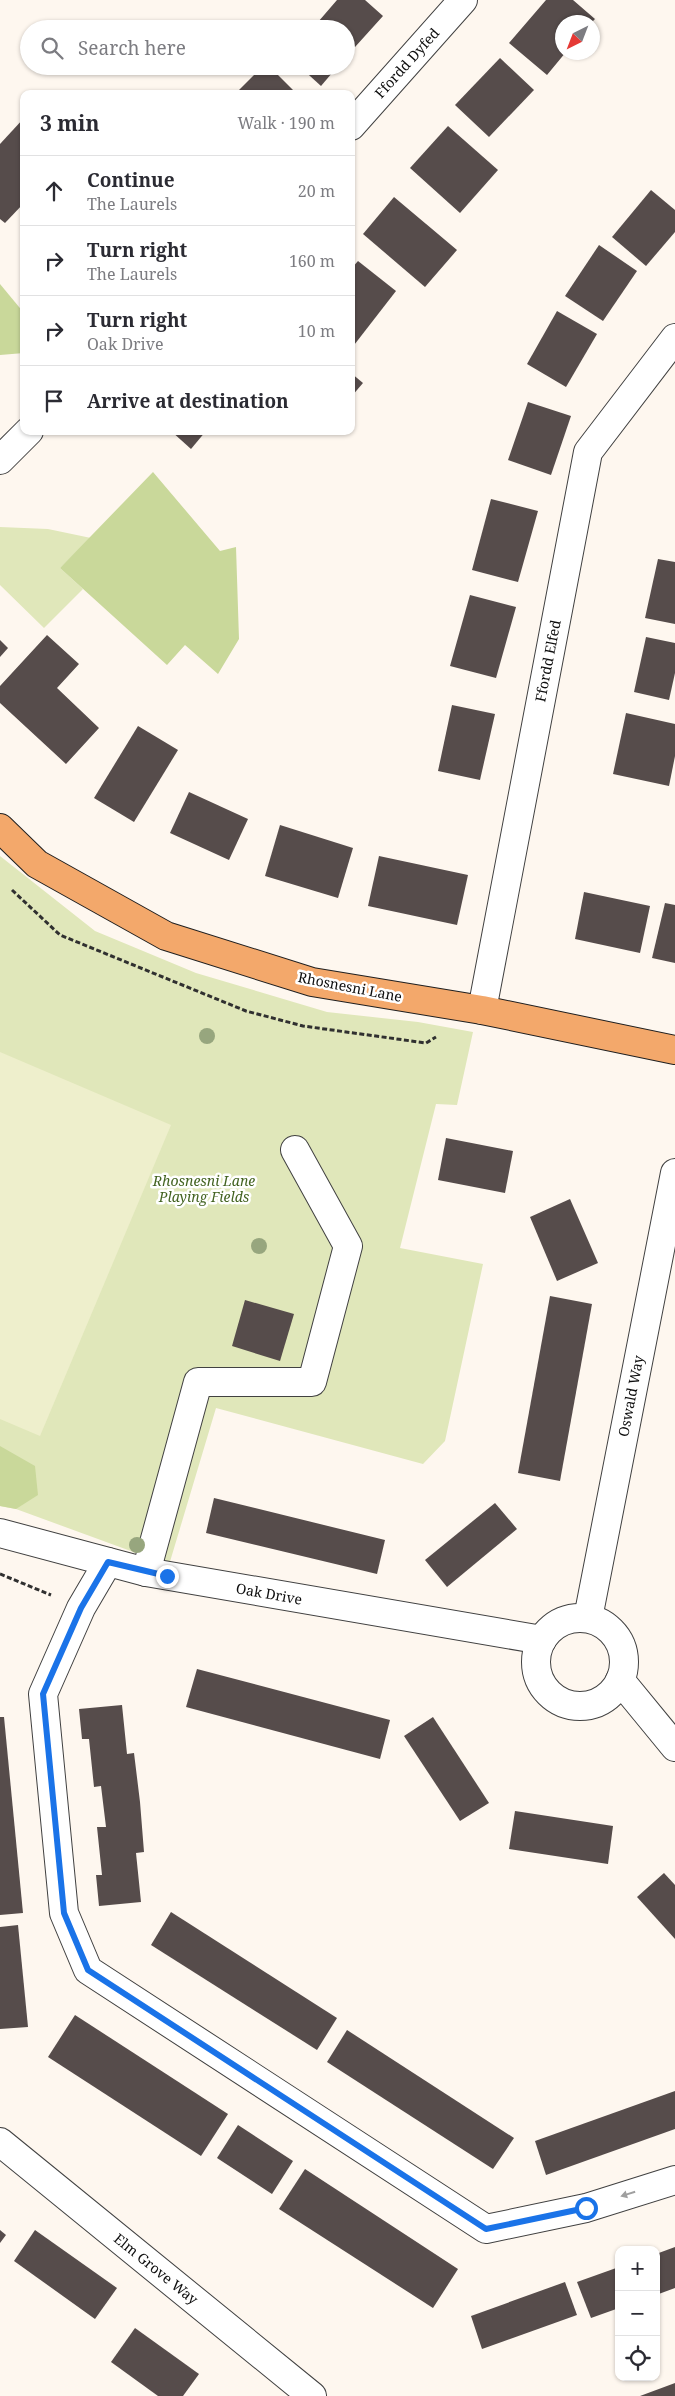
<!DOCTYPE html>
<html lang="en">
<head>
<meta charset="utf-8">
<style>
	body { margin:0; font-family:"Noto Serif",serif; background:#f2f2f3; color:#2b2b33 }
	.controls { position:absolute; right:15px; bottom:15px; display:grid; overflow:hidden; border-radius:10px; box-shadow:0 1px 4px #0004 }
	.controls button { width:45px; height:45px; display:grid; place-items:center; padding:0; border:0; border-bottom:1px solid #e1e1e2; background:#fff; color:#2b2b33; font:25px sans-serif }
	.compass { position:absolute; left:555px; top:15px; width:45px; height:45px; border-radius:50%; background:#fff; box-shadow:0 1px 4px #0004; rotate:222deg }
	.stop { position:absolute; width:15px; height:15px; margin:-11px; border:4px solid #1a73e8; border-radius:50%; background:#fff }
	.stop.end { background:#1a73e8; border-color:#fff; box-shadow:0 1px 5px #0008 }
	.list { margin:0; padding:0; list-style:none }
	h2 { display:flex; justify-content:space-between; align-items:center; height:65px; margin:0; padding:0 20px; font-size:21px }
	h2 small { font-size:16px; font-weight:400; color:#7c7c81 }
	.list li { display:grid; grid-template-columns:32px 1fr auto; gap:15px; align-items:center; box-sizing:border-box; height:70px; padding:0 20px; border-top:1px solid #e1e1e2 }
	.list b { display:block; font-size:19px; white-space:nowrap }
	.list p { margin:0; font-size:16px; white-space:nowrap; color:#7c7c81 }
	.list em { font-size:16px; font-style:normal; color:#7c7c81 }
	.icon { flex:none; width:28px; height:28px; fill:none; stroke:currentColor; stroke-width:2; stroke-linecap:round; stroke-linejoin:round }
	.map { position:relative; flex:none; width:675px; height:2396px; overflow:hidden }
	.search { position:absolute; background:#fff; box-shadow:0 1px 4px #0004; left:20px; top:20px; width:335px; height:55px; display:flex; align-items:center; gap:12px; box-sizing:border-box; padding:0 18px; border-radius:28px; color:#7c7c81; font-size:19px }
	.panel { position:absolute; background:#fff; box-shadow:0 1px 4px #0004; left:20px; top:90px; width:335px; height:345px; border-radius:10px }
	.map>svg:first-child { display:block }
</style>
</head>
<body>
<div class="map">
<svg width="675" height="2396" viewBox="0 0 675 2396">
	<rect width="100%" height="100%" fill="#fef7ef"/>
	<!-- green -->
	<g fill="#e0e7ba">
		<path d="M0,527l48,2 43,9 -31,30 23,21 -39,39 -44,-43z"/>
		<path d="M0,856l95,75 101,42 131,39 91,10 55,10 -16,73 -21,-1 -36,144 83,16 -38,177 -22,23 -207,-56 -47,157 -153,-56 -16,-3z"/>
	</g>
	<!-- forest -->
	<g fill="#c9d89a">
		<path d="M0,284l24,29v40l-24,2z"/>
		<path d="M153,472l67,79 16,-4 3,92 -21,35 -33,-29 -18,20 -107,-97z"/>
		<path d="M0,1446l35,20 3,29 -22,14 -16,-3z"/>
	</g>
	<!-- pitch -->
	<path fill="#eeefcc" d="M0,1052l171,73 -131,311 -40,-17z"/>
	<!-- building -->
	<g fill="#564c4b">
		<path d="M337,0h28l18,16 -37,41v-28h-34z"/>
		<path d="M546,0h27l22,19 -3,3h-30v30h4l-19,23 -38,-32z"/>
		<path d="M500,58l34,32 -45,47 -34,-32z"/>
		<path d="M263,66h6l28,28h-62z"/>
		<path d="M299,66h39l-17,20z"/>
		<path d="M24,118v85l-19,20 -5,-4v-75z"/>
		<path d="M448,126l50,44 -38,43 -50,-45z"/>
		<path d="M651,190l24,20v22l-29,34 -34,-29z"/>
		<path d="M394,197l63,53 -32,37 -62,-53z"/>
		<path d="M599,245l38,26 -34,50 -38,-25z"/>
		<path d="M358,261l38,30 -45,58v-80z"/>
		<path d="M557,311l40,23 -31,53 -39,-23z"/>
		<path d="M351,373l12,10 -12,14z"/>
		<path d="M528,402l43,14 -20,59 -43,-15z"/>
		<path d="M171,431h35l-15,18z"/>
		<path d="M491,499l47,12 -20,71 -46,-12z"/>
		<path d="M658,559l17,3v62l-30,-6z"/>
		<path d="M470,595l46,12 -20,71 -46,-12z"/>
		<path d="M47,635l32,29 -22,24 42,40 -33,36 -66,-61v-17z"/>
		<path d="M646,637l29,6v30l-6,27 -35,-8z"/>
		<path d="M0,640l8,8 -8,9z"/>
		<path d="M452,705l43,9 -15,66 -42,-9z"/>
		<path d="M626,713l49,11v32l-6,30 -56,-12z"/>
		<path d="M138,726l40,24 -44,72 -40,-24z"/>
		<path d="M189,792l59,27 -19,41 -59,-27z"/>
		<path d="M280,825l73,23 -15,50 -73,-22z"/>
		<path d="M379,856l89,19 -11,50 -89,-19z"/>
		<path d="M584,892l66,14 -10,47 -65,-14z"/>
		<path d="M665,903l10,2v58l-23,-5z"/>
		<path d="M446,1138l67,13 -8,42 -67,-13z"/>
		<path d="M570,1199l28,64 -41,18 -27,-64z"/>
		<path d="M550,1296l42,8 -32,177 -42,-8z"/>
		<path d="M245,1300l49,14 -14,47 -48,-15z"/>
		<path d="M214,1498l171,42 -8,34 -171,-41z"/>
		<path d="M495,1503l22,26 -70,58 -22,-27z"/>
		<path d="M197,1669l193,51 -10,39 -194,-52z"/>
		<path d="M122,1705l5,49 7,-1 6,49 4,50 -8,1 5,49 -42,4 -3,-31h6l-5,-48h9l-5,-41 -7,1 -5,-48h-7l-3,-30z"/>
		<path d="M0,1717h4l19,196 -23,2z"/>
		<path d="M433,1717l56,86 -29,18 -56,-85z"/>
		<path d="M515,1811l98,15 -5,38 -99,-15z"/>
		<path d="M664,1873l11,12v54l-38,-42z"/>
		<path d="M171,1912l166,106 -20,32 -166,-105z"/>
		<path d="M18,1925l10,102 -28,2v-102z"/>
		<path d="M75,2015l153,99 -27,42 -153,-99z"/>
		<path d="M347,2030l167,108 -21,31 -166,-107z"/>
		<path d="M675,2091v38l-129,46 -11,-34z"/>
		<path d="M238,2125l55,36 -21,33 -55,-36z"/>
		<path d="M305,2169l153,100 -25,39 -154,-99z"/>
		<path d="M0,2230l6,5 -6,8z"/>
		<path d="M35,2230l82,58 -22,31 -81,-58z"/>
		<path d="M675,2247v41l-19,7v-41z"/>
		<path d="M619,2267v41l-28,10 -14,-36z"/>
		<path d="M565,2282l12,33 -95,34 -11,-33z"/>
		<path d="M135,2328l64,46 -16,22h-25l-47,-34z"/>
		<path d="M675,2383v13h-35z"/>
	</g>
	<g fill="none" stroke-linecap="round" stroke-linejoin="round">
		<!-- minor casing -->
		<g stroke="#414141" stroke-width="30">
			<g id="minor">
				<path d="M351,126l112,-126"/>
				<path d="M0,460l29,-29"/>
				<path d="M482,1010l106,-558 87,-114"/>
				<path d="M0,1533l146,39 396,68"/>
				<path d="M108,1562l-27,46 -38,86 21,219 24,57 398,259 100,-21 89,-28"/>
				<path d="M146,1572l52,-190h114l36,-136 -53,-96"/>
				<path d="M588,1618l87,-445"/>
				<circle cx="580" cy="1662" r="44"/>
				<path d="M620,1680l55,67"/>
				<path d="M0,2142l312,254"/>
			</g>
		</g>
		<!-- major casing -->
		<g stroke="#1f1f1f" stroke-width="30">
			<path id="major" d="M0,828l37,36 129,72 146,46 170,28 193,40"/>
		</g>
		<!-- path -->
		<g stroke="#303030" stroke-width="3" stroke-dasharray="5 2.5" stroke-linecap="butt">
			<path d="M12,890l48,45 186,76 57,15 123,17 10,-6"/>
			<path d="M0,1574l51,21"/>
		</g>
		<!-- minor -->
		<use href="#minor" stroke="#fff" stroke-width="28"/>
		<!-- major -->
		<use href="#major" stroke="#f3a86b" stroke-width="28"/>
	</g>
	<!-- trees -->
	<g fill="#97a67e">
		<circle cx="207" cy="1036" r="8"/>
		<circle cx="259" cy="1246" r="8"/>
		<circle cx="137" cy="1545" r="8"/>
	</g>
	<!-- one-way arrows -->
	<defs><path id="oneway-solid" d="M-6-.8H1V-3.2L6.5 0L1 3.2V.8H-6Z" transform="scale(1.25)"/></defs>
	<use fill="#9f9f9f" href="#oneway-solid" transform="translate(628 2194) rotate(163)"/>
	<g fill="none" stroke-linecap="round" stroke-linejoin="round">
		<!-- route -->
		<path stroke="#1a73e8" stroke-width="6" d="M167,1576l-59,-14 -27,46 -38,86 21,219 24,57 398,259 100,-21"/>
	</g>
	<g text-anchor="middle" stroke-width="5" stroke-linejoin="round" paint-order="stroke">
		<!-- street labels -->
		<g font-size="14" fill="#0e0e0e" stroke="#fff">
			<text transform="translate(407 63) rotate(-48)" y="5">Ffordd Dyfed</text>
			<text transform="translate(548 661) rotate(-79)" y="5">Ffordd Elfed</text>
			<text transform="translate(350 987) rotate(11)" y="5">Rhosnesni Lane</text>
			<text transform="translate(631 1396) rotate(-79)" y="5">Oswald Way</text>
			<text transform="translate(269 1594) rotate(10)" y="5">Oak Drive</text>
			<text transform="translate(156 2269) rotate(39)" y="5">Elm Grove Way</text>
		</g>
		<!-- park labels -->
		<g font-size="14" font-style="italic" fill="#436321" stroke="#fff">
			<text x="204" y="1186">Rhosnesni Lane<tspan x="204" dy="16">Playing Fields</tspan></text>
		</g>
	</g>
</svg>
<div class="controls">
<button>+</button>
<button>−</button>
<button><svg class="icon" aria-label="locate" viewBox="0 0 24 24"><circle cx="12" cy="12" r="6"/><path d="M12 2v4M12 18v4M2 12h4M18 12h4"/></svg></button>
</div>
<svg class="compass" viewBox="-18 -18 36 36"><path d="M0-13l5 13h-10z" fill="#e53935"/><path d="M0 13l5-13h-10z" fill="#7c7c81"/></svg>
<div class="stop" style="left:586px;top:2208px"></div>
<div class="stop end" style="left:167px;top:1576px"></div>
<div class="search"><svg class="icon" aria-label="search" viewBox="0 0 24 24"><circle cx="10" cy="10" r="6"/><path d="M15 15l6 6"/></svg>Search here</div>
<section class="panel">
<h2>3 min<small>Walk · 190 m</small></h2>
<ul class="list">
<li><svg class="icon" aria-label="ahead" viewBox="0 0 24 24"><path d="M12 20V5M6 11l6-6 6 6"/></svg><div><b>Continue</b><p>The Laurels</p></div><em>20 m</em></li>
<li><svg class="icon" aria-label="right" viewBox="0 0 24 24"><path d="M7 20v-9h11M14 6l5 5-5 5"/></svg><div><b>Turn right</b><p>The Laurels</p></div><em>160 m</em></li>
<li><svg class="icon" aria-label="right" viewBox="0 0 24 24"><path d="M7 20v-9h11M14 6l5 5-5 5"/></svg><div><b>Turn right</b><p>Oak Drive</p></div><em>10 m</em></li>
<li><svg class="icon" aria-label="arrive" viewBox="0 0 24 24"><path d="M6 21V4h12l-3 4 3 4H6"/></svg><div><b>Arrive at destination</b></div></li>
</ul>
</section>
</div>
</body>
</html>
